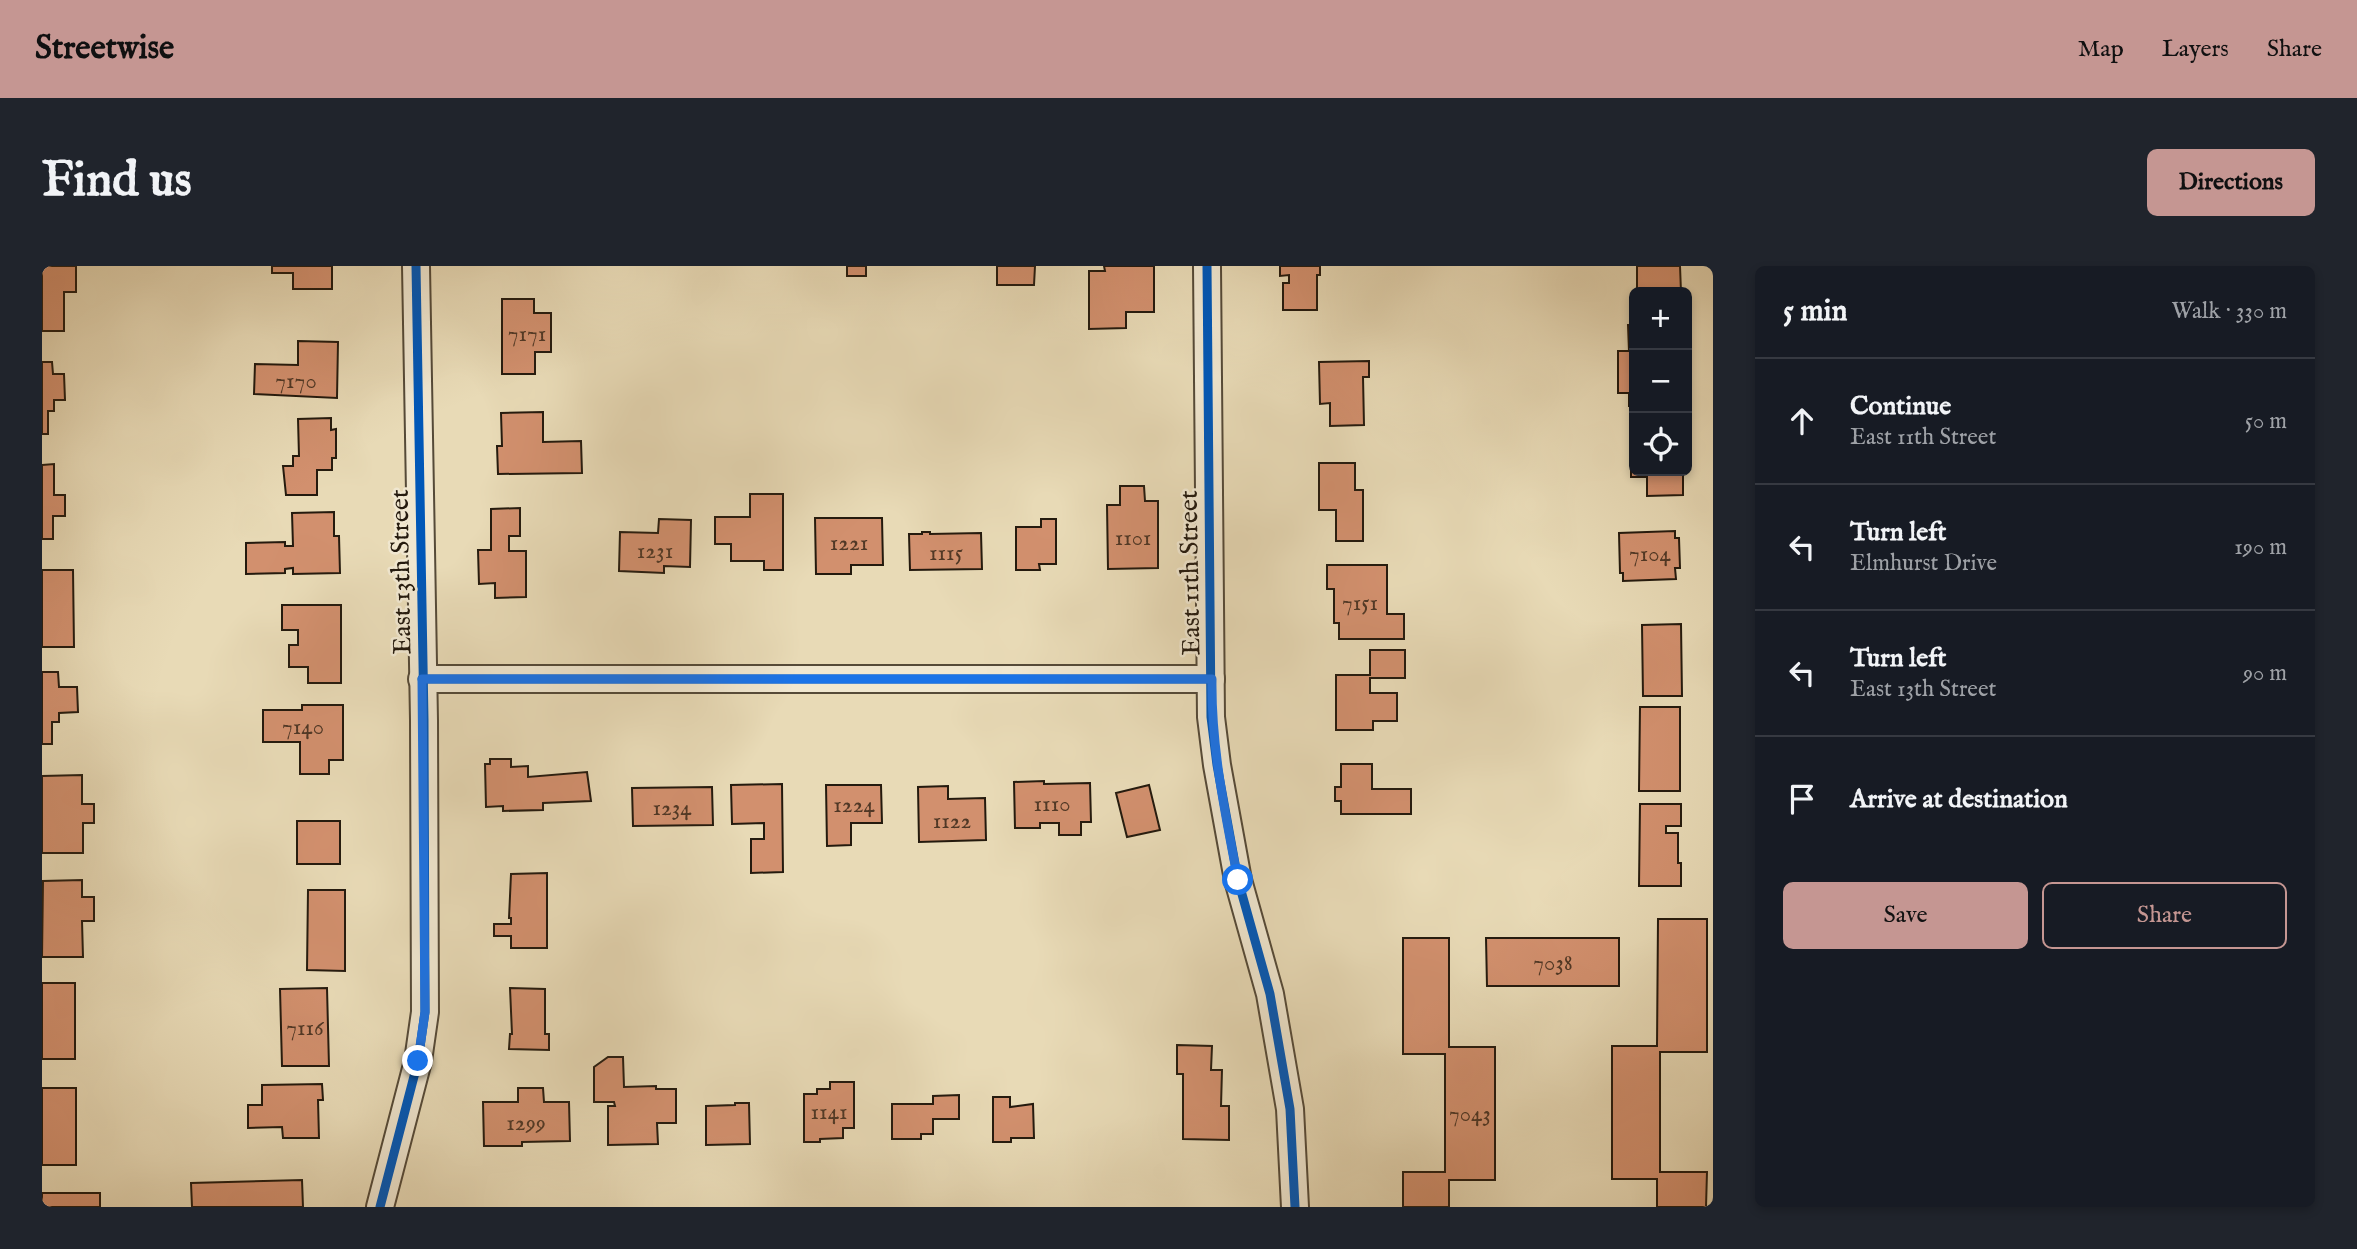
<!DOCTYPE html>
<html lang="en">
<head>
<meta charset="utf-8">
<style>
	body { margin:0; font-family:"IM FELL English",serif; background:#20242c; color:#f1f3f6 }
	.controls { position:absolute; right:21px; top:21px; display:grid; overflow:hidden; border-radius:10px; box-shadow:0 4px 10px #0003 }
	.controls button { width:63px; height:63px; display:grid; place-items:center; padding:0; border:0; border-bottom:2px solid #363941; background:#171b24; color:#f1f3f6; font:35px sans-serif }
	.stop { position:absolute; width:21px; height:21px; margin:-16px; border:5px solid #1a73e8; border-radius:50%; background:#fff }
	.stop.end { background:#1a73e8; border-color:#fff; box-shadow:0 2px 7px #0008 }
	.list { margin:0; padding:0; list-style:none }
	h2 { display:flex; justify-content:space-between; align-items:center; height:91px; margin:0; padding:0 28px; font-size:30px }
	h2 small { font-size:23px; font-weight:400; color:#9ea1a6 }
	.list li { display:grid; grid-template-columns:46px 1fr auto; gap:21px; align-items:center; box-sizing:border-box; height:126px; padding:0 28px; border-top:2px solid #363941 }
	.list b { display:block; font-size:26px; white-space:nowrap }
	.list p { margin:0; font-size:23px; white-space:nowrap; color:#9ea1a6 }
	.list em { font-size:23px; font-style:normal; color:#9ea1a6 }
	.actions { display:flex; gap:14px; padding:21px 28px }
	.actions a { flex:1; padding:16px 0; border:2px solid #c59692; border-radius:10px; text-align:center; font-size:24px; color:#c59692 }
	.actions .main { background:#c59692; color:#111 }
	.icon { flex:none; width:38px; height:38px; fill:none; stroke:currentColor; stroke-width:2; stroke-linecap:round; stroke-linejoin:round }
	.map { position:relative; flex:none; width:1671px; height:941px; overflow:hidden; border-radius:10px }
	header { display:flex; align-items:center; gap:42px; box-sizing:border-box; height:98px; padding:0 35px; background:#c59692; color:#111 }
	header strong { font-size:33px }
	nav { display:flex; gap:38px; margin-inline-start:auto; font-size:24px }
	.intro { display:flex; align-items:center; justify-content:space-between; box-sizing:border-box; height:168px; padding:0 42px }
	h1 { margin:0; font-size:49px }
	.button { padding:18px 32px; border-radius:10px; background:#c59692; color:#111; font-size:24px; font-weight:700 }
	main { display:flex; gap:42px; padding:0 42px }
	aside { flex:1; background:#171b24; border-radius:10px; box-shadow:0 4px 10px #0003 }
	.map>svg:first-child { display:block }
</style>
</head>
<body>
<header>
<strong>Streetwise</strong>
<nav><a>Map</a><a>Layers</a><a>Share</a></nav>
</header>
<div class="intro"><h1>Find us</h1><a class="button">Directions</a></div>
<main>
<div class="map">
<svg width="1671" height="941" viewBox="0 0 1671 941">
	<rect width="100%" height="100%" fill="#e8dab6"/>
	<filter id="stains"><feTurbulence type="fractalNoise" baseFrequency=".00286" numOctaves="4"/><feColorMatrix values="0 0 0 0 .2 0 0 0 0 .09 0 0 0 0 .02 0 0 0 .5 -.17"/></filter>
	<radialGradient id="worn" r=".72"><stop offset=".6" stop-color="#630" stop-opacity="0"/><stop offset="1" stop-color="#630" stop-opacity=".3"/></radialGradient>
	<!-- building -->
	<g fill="#d2906e" stroke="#241a0e" stroke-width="2">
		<path d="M0,0h34v26h-12v39h-22z"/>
		<path d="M230,0h60v23h-39v-16h-21z"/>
		<rect x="805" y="0" width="19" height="10"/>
		<path d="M955,0h38l-1,19h-37z"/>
		<path d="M1062,0h50v46h-28v16l-37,1v-58h16z"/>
		<path d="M1238,0h40v9h-3v35h-34v-27h6v-8l-9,1z"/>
		<path d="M1595,0h43l1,26h-44z"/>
		<path d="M460,33h32v14h17v39h-16v22h-33z"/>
		<path d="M1586,59h6v81h-5v-13h-11v-42h11z"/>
		<path d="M256,75l40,1 -1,56 -83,-4 1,-30 43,1z"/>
		<path d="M1327,95v16h-6l1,48 -34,1v-23l-10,1 -1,-42z"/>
		<path d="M0,96h10l1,12h11l1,26h-11v11h-6v23h-6z"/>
		<path d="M501,146v30l38,-1 1,32 -84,1 -1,-28h5l-1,-33z"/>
		<path d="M289,152v12l5,-1v29h-4v12h-15v25h-31l-3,-29h10v-10h6l-1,-37z"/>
		<path d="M1589,159h3v46h49v24l-36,1v-19h-16z"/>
		<path d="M1277,197h36v27h8v51h-27v-31h-17z"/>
		<path d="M12,198v31h11v21h-12v23h-11v-74z"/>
		<path d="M1078,220h24l1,15h13v67l-50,1 -1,-64h13z"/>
		<path d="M708,228h33v76h-19v-9h-33v-17h-16v-27h35z"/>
		<path d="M478,242v28h-11v15h17v46l-31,1v-15l-16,1 -1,-34h13v-41z"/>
		<path d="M292,246v24h5l1,37 -47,1v-6l-8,1v4l-39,1v-31l39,-1v4h8l-1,-33z"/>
		<path d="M773,252h67l1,47h-32v9h-35z"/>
		<path d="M617,253l32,1 -1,47 -26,-1v7l-45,-2 1,-39 38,1z"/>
		<path d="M999,253h15v45h-17l1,6h-24v-43h25z"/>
		<path d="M1633,265v7h4l1,30h-5l1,11 -53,2v-8h-3l-1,-40z"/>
		<path d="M880,266h8v2l51,-1 1,36 -72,1 -1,-36h13z"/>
		<path d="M1285,299h60v49h17v25h-65v-16h-5v-34h-7z"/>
		<path d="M0,304h31l1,77h-32z"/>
		<path d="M240,339h59v78h-33v-16h-19v-22h9v-15h-16z"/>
		<path d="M1639,358l1,72h-39l-1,-71z"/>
		<path d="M1328,384h35v28h-35v15h27v28h-24v9h-37v-55h34z"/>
		<path d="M0,406h16l1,15h18l1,25 -19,1v9h-7v22h-10z"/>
		<path d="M260,439h41v55h-14v14h-29v-32h-37v-32h39z"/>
		<path d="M1598,441h40v84h-41z"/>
		<path d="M448,493h21v8l17,-1v11l59,-5 4,29 -48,2v7l-40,1v-5l-17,1 -1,-43h5z"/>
		<path d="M1299,498h31v25h39v25h-70v-13h-6v-14h6z"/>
		<path d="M40,509v29h12v19h-11v30h-41v-77z"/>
		<path d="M1002,515v3l46,-1 1,39h-10v13h-22v-12h-19v5h-25l-1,-46z"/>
		<path d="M740,518l1,88 -32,1v-34h13v-16l-32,1 -1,-39z"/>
		<path d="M784,519h55l1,38h-31v22l-24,1z"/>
		<path d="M1107,519l11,45 -33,7 -11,-44z"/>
		<path d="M906,520v13l37,-1 1,42 -67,2 -1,-55z"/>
		<path d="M670,521l1,38 -80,1 -1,-38z"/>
		<path d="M1598,538h41v22h-15v7h12v30h3v23h-42z"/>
		<rect x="255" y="555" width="43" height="43"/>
		<path d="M505,607v75h-36v-12h-17v-12h17v-6h-2l2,-44z"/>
		<path d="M40,614v17h12v24h-12l1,36h-41l1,-76z"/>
		<path d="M266,624h37v81l-38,-1z"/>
		<path d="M1616,653h49v133h-47v120h47l-1,35h-49v-28h-45v-133h45z"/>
		<path d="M1361,672h46v109h46v133h-46v27h-46v-35h42v-118h-42z"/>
		<path d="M1444,672h133v48h-132z"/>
		<rect x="0" y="717" width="33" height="76"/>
		<path d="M285,722l2,78h-47l-2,-77z"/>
		<path d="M468,722l35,1v45h4v16l-40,-1 1,-15h2z"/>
		<path d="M1135,779l35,1 -1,24h11l-1,36h8v34l-46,-1v-65h-6z"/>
		<path d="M566,791h15l1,30 32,-1v3h20v34h-19l1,21 -50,1v-39h7l-1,-4h-20v-35z"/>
		<path d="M788,816h24v46h-11v10l-23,1v3h-16v-48h13v-5h13z"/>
		<path d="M280,818l1,16h-5l1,38h-36l-1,-11 -34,1v-23h14v-20z"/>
		<rect x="0" y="822" width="34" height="77"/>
		<path d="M476,822h25l1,14h25l1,39 -48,1v4h-38l-1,-44h35z"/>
		<path d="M917,829v24h-26v15h-12v5h-29v-35h41v-8z"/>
		<path d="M951,831h17v10l23,-3 1,34h-23v4h-18z"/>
		<path d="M693,837h14l1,41 -44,1v-39l29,-1z"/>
		<path d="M260,914l1,27h-111l-1,-24z"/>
		<rect x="0" y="927" width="58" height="14"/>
	</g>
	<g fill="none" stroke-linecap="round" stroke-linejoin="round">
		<!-- street casing -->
		<g stroke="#554a38" stroke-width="30">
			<g id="street">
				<path d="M1165,0l4,451 6,48 21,115 32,114 20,115 5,98"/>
				<path d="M380,413h789"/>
				<path d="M338,941l38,-146 7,-49 -1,-292 -8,-454"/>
			</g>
		</g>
		<!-- street -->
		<use href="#street" stroke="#f0e7d0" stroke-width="26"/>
		<!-- cycleway casing -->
		<g stroke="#f0e7d0" stroke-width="13">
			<g id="cycleway">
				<path d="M1165,0l4,451 6,48 21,115 32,114 20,115 5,98"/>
				<path d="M380,413h789"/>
				<path d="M338,941l38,-146 7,-49 -1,-292 -8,-454"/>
			</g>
		</g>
		<!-- cycleway -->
		<use href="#cycleway" stroke="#0057b8" stroke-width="9"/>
	</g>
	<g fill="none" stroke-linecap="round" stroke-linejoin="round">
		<!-- route -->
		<path stroke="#1a73e8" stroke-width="9" d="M376,795l7,-49 -3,-333h790c-1,68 13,134 26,201"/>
	</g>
	<g text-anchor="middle" stroke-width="5" stroke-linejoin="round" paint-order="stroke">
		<!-- number labels -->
		<g font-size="23" fill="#503826">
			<text x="485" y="75">7171</text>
			<text x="254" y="122">7170</text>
			<text x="1091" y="279">1101</text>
			<text x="807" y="284">1221</text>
			<text x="613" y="292">1231</text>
			<text x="904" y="294">1115</text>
			<text x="1608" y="295">7104</text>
			<text x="1318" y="344">7151</text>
			<text x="261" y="468">7140</text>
			<text x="1010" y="545">1110</text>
			<text x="812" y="546">1224</text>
			<text x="630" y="549">1234</text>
			<text x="910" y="562">1122</text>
			<text x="1511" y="704">7038</text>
			<text x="263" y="769">7116</text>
			<text x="787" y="853">1141</text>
			<text x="1428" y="855">7043</text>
			<text x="484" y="864">1299</text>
		</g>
		<!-- street labels -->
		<g font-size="26" fill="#241a0e" stroke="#f0e7d0">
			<text transform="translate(358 306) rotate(-91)" y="9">East 13th Street</text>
			<text transform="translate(1147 307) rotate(-91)" y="9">East 11th Street</text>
		</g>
	</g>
	<rect width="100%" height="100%" filter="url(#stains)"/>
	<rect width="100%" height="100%" fill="url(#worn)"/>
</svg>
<div class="controls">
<button>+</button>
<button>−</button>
<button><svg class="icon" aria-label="locate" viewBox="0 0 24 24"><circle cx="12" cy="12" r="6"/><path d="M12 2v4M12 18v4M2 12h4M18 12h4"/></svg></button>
</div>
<div class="stop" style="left:1196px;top:614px"></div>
<div class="stop end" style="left:376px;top:795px"></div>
</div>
<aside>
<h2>5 min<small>Walk · 330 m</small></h2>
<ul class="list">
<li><svg class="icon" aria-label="ahead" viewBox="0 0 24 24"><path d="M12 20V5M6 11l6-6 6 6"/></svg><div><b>Continue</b><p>East 11th Street</p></div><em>50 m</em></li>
<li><svg class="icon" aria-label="left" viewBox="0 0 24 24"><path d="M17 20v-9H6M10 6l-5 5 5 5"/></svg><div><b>Turn left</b><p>Elmhurst Drive</p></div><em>190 m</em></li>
<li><svg class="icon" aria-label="left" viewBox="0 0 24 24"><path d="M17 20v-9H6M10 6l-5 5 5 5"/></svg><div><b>Turn left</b><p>East 13th Street</p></div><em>90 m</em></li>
<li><svg class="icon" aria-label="arrive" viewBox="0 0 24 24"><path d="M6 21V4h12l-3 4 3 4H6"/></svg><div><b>Arrive at destination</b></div></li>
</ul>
<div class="actions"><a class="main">Save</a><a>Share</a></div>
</aside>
</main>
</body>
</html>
